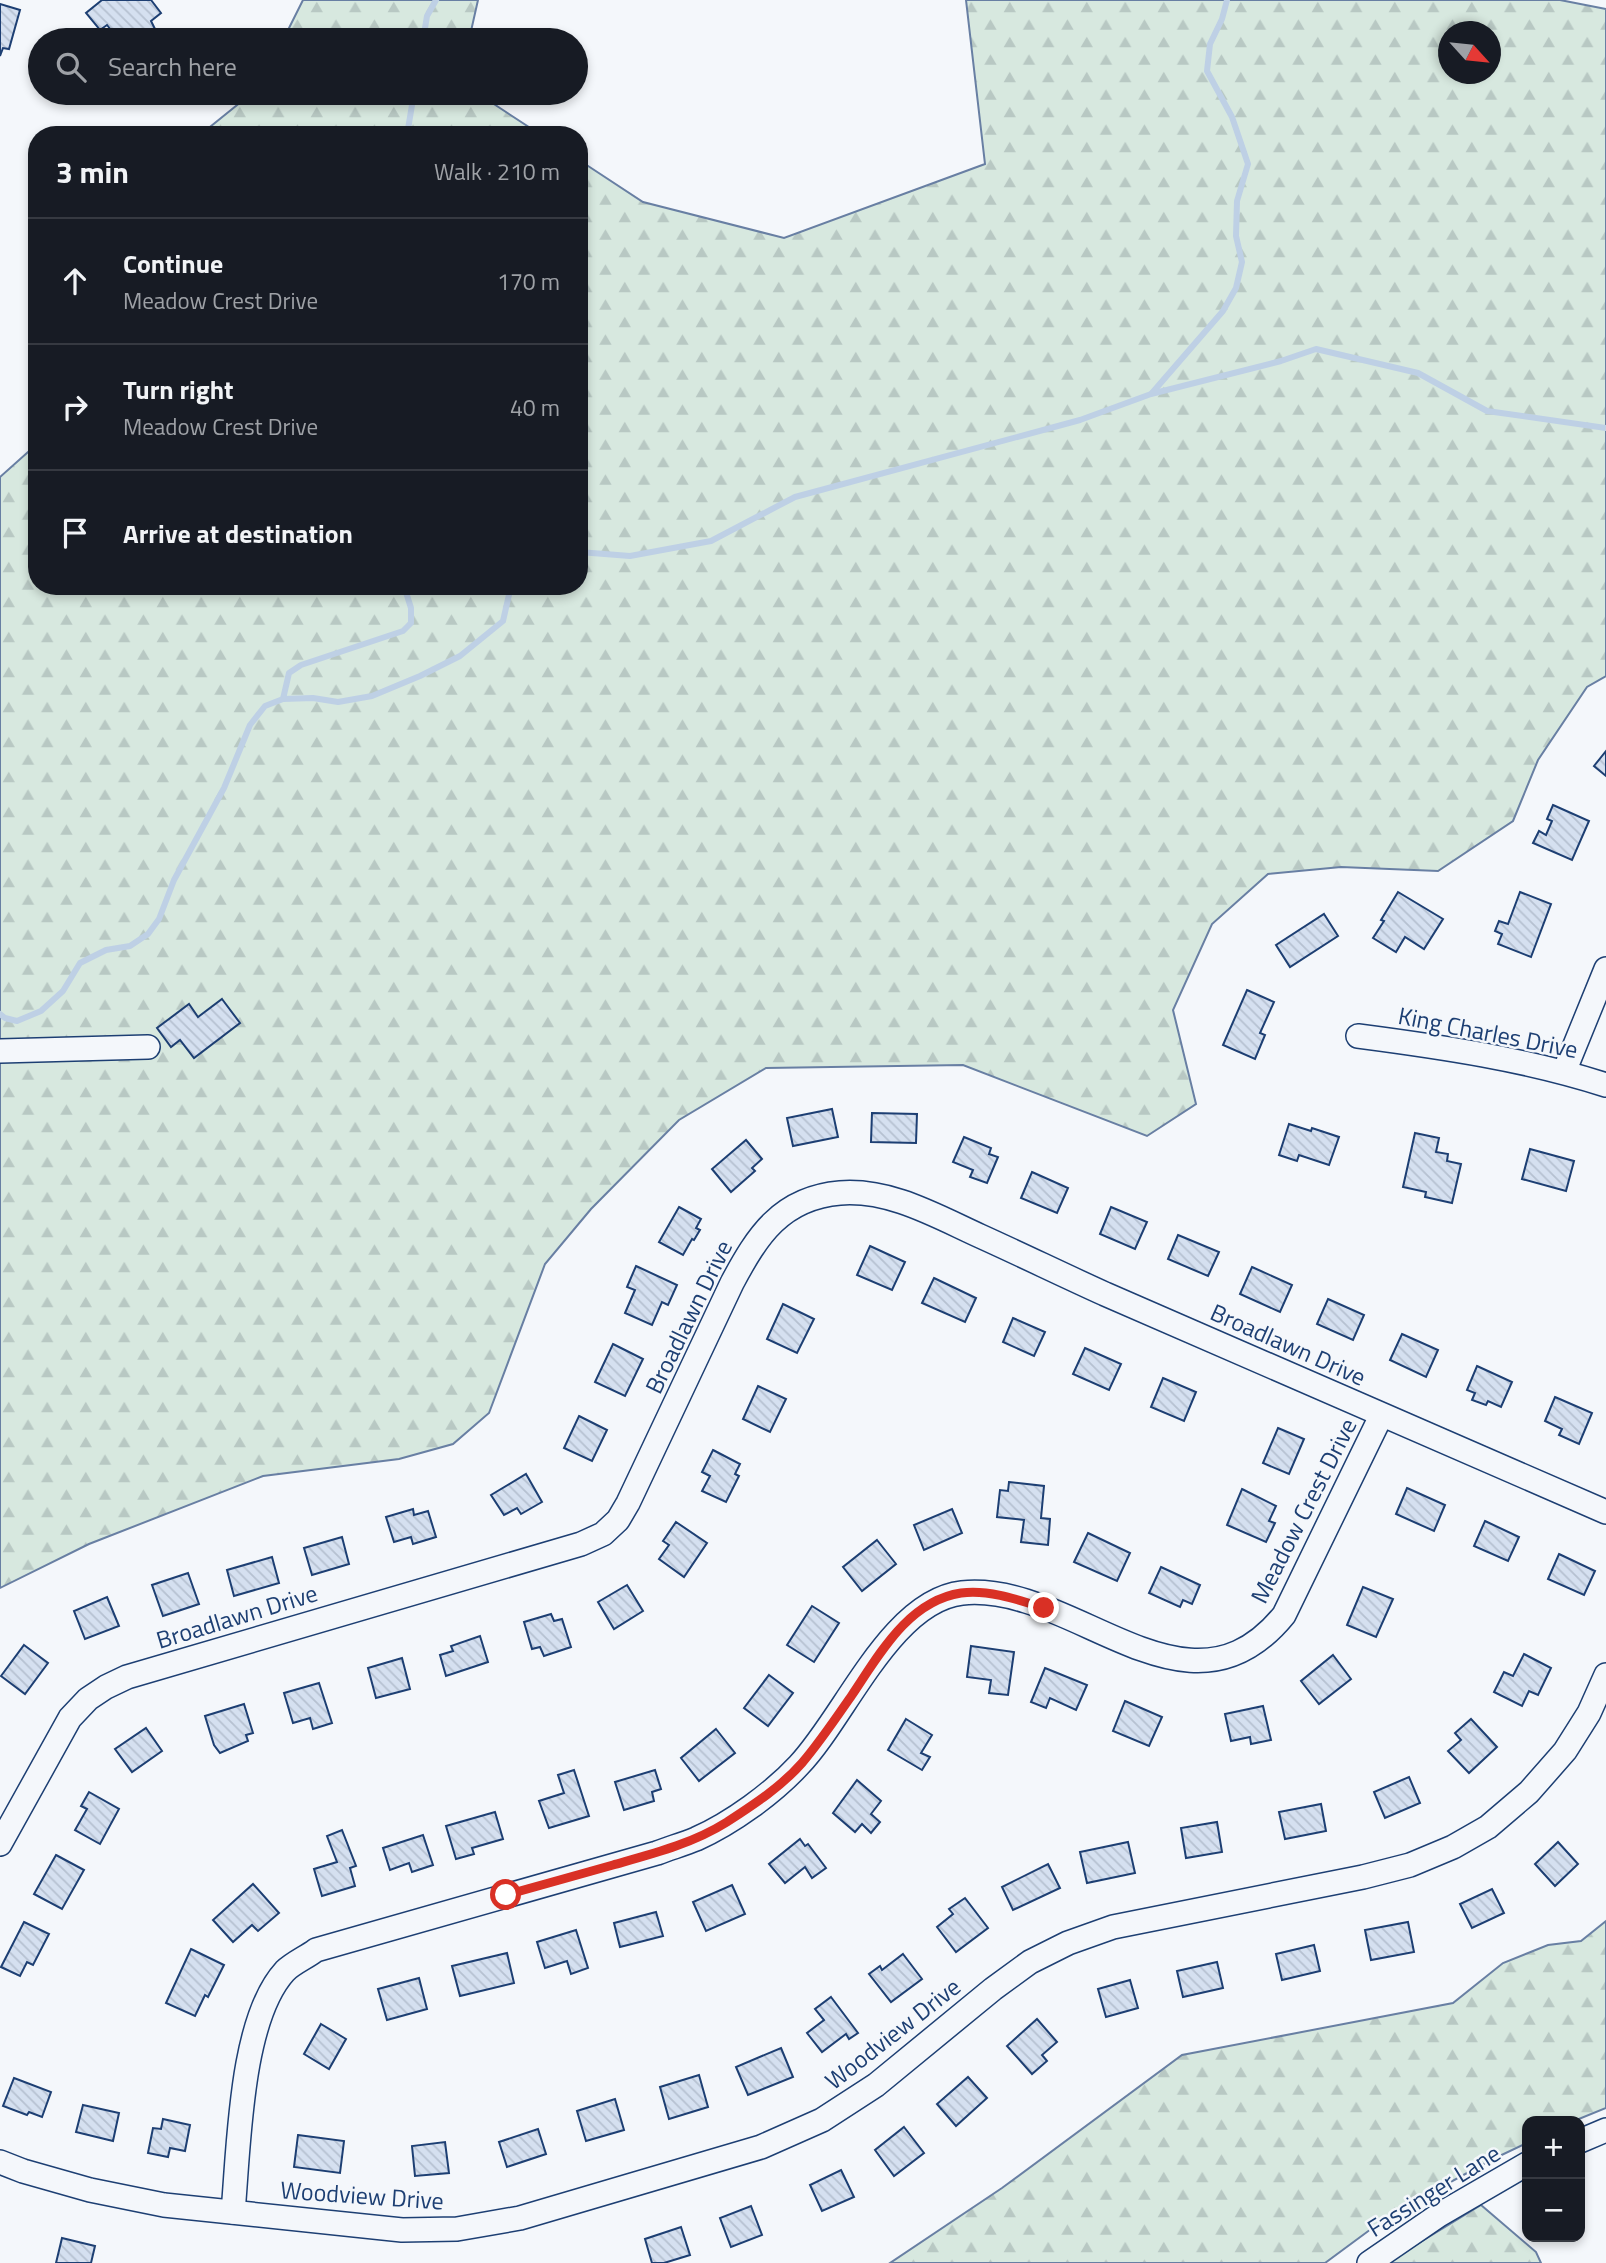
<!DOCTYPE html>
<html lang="en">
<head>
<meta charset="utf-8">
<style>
	body { margin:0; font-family:"Titillium Web",sans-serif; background:#20242c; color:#f1f3f6 }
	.controls { position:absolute; right:21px; bottom:21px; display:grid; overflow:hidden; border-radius:14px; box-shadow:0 4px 10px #0003 }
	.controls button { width:63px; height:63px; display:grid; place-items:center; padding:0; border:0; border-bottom:2px solid #363941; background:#171b24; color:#f1f3f6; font:35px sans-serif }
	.compass { position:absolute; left:1438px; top:21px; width:63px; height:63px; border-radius:50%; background:#171b24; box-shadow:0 4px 10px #0003; rotate:117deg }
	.stop { position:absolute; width:21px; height:21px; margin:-16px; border:5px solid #d93025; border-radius:50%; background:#fff }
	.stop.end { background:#d93025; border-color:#fff; box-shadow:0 2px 7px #0008 }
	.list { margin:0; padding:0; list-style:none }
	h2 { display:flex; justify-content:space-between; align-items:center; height:91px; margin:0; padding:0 28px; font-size:30px }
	h2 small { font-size:23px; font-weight:400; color:#9ea1a6 }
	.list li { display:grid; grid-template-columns:46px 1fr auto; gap:21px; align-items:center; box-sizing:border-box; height:126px; padding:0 28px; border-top:2px solid #363941 }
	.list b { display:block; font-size:26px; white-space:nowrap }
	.list p { margin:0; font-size:23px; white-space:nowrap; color:#9ea1a6 }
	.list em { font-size:23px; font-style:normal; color:#9ea1a6 }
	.icon { flex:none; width:38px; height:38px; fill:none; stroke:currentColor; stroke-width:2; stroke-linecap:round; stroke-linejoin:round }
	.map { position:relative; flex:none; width:1606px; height:2263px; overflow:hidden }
	.search { position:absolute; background:#171b24; box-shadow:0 4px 10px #0003; left:28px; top:28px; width:560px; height:77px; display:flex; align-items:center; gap:18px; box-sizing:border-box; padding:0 24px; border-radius:38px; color:#9ea1a6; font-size:26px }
	.panel { position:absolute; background:#171b24; box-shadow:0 4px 10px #0003; left:28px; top:126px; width:560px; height:469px; border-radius:28px }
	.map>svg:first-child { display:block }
</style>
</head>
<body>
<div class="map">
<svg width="1606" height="2263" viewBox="0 0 1606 2263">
	<defs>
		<pattern id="forest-firs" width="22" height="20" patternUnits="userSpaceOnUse" patternTransform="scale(1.75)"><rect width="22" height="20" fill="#d7e8df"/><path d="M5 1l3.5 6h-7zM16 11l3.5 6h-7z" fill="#b8c8c3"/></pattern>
		<pattern id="building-back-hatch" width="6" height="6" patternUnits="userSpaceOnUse" patternTransform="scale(1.75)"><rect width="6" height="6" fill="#d5e0f0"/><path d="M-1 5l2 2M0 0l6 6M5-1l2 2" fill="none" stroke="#b6c1d1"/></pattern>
	</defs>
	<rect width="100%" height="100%" fill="#f4f7fb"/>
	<!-- forest -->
	<g fill="url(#forest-firs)" stroke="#687fa3" stroke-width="2" fill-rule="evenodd">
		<path d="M303,0h175l-9,40h-186z"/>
		<path d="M966,0h594l46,9v667l-19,11 -49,73 -25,61 -75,50 -97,-4 -73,7 -56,50 -39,86 23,94 -49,32 -184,-71 -197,3 -87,52 -88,89 -46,55 -56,149 -36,31 -54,15 -136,17 -174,68 -89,44v-1111l37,-33v142h542v-426l64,42 141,36 201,-74zM1448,32h42v42h-42z"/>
		<path d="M252,93h225l64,42h-341z"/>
		<path d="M1606,1921v187l-32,13h-47v22l-38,18 -99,54 -65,48h-435l112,-75 180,-133 271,-52 50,-40 45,-18 33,-4z"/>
		<path d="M1481,2205l55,47 5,11h-155z"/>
	</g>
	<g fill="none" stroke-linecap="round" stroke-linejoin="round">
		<!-- stream -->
		<g stroke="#bed0e5" stroke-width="6">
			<path d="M423,40l4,-24 9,-16"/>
			<path d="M407,135l7,-42"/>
			<path d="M1152,393l71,-82 13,-23 6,-26 -6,-26 1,-35 11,-37 -16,-47 -25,-46 3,-27 12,-25 5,-19"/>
			<path d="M579,552l51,4 81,-15 84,-44 285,-77 71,-26 130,-33 35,-12 102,24 69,38 119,17"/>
			<path d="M283,699l6,-26 12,-8 102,-34 8,-8v-15l-7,-22"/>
			<path d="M0,1014l5,4 12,3 24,-10 22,-20 17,-28 26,-13 24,-4 18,-12 11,-15 15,-39 50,-92 26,-63 15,-19 18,-7 30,-1 25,4 34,-6 48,-20 40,-20 43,-35 8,-35"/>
		</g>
	</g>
	<!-- building -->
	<g fill="url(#building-back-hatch)" stroke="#1d3f73" stroke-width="2">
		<path d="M102,0h49l10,13 -10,8 5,10 -14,9 -8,-7 -15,7 -12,-15 -7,5 -14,-17z"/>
		<path d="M0,4l20,6 -11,39 -6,-1 -3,8z"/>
		<path d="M1606,751v25l-12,-10z"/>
		<path d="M1553,805l36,16 -17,39 -39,-17 6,-12 7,4 6,-14 -5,-2z"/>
		<path d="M1398,892l45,27 -19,30 -19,-12 -9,15 -23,-14 11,-17 -3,-1z"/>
		<path d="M1520,892l31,12 -20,53 -33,-13 4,-10 -7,-3 4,-10 9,3z"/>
		<path d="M1324,914l14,22 -48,31 -14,-22z"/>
		<path d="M1247,990l27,12 -14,31 5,2 -10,24 -32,-14z"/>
		<path d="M222,999l18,24 -46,35 -14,-18 -9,7 -14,-19 32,-24 9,13z"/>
		<path d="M832,1109l6,28 -45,9 -6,-28z"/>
		<path d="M872,1113l45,1 -1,29 -45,-1z"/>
		<path d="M1289,1124l22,7 1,-3 27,9 -10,28 -30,-10 -2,6 -18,-6z"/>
		<path d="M1415,1133l24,5 -3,14 12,2 -1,7 14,3 -9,39 -27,-6 1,-5 -23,-5z"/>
		<path d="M964,1137l27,11 -2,6 9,3 -11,26 -17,-6 3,-7 -20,-8z"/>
		<path d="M746,1140l16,19 -10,9 3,3 -24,21 -19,-23z"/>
		<path d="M1530,1149l44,12 -8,30 -44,-12z"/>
		<path d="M1032,1172l36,16 -11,25 -36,-15z"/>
		<path d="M679,1207l22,12 -5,9 4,2 -6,10 -2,-1 -9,16 -24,-13z"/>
		<path d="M1111,1207l36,15 -12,27 -35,-15z"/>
		<path d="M1178,1235l41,17 -11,24 -40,-17z"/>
		<path d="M870,1246l35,16 -13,28 -35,-15z"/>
		<path d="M636,1266l41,19 -9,20 -6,-3 -10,23 -27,-12 10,-23 -8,-3z"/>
		<path d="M1252,1267l40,18 -12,27 -40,-18z"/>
		<path d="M934,1278l42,20 -11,24 -43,-19z"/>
		<path d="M1328,1299l36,16 -11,25 -36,-16z"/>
		<path d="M783,1304l31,15 -17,34 -30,-14z"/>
		<path d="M1013,1318l32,14 -11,24 -31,-14z"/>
		<path d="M1402,1334l36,16 -12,27 -36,-17z"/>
		<path d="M613,1344l30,15 -18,37 -30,-14z"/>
		<path d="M1085,1348l36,16 -12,26 -36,-16z"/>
		<path d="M1477,1366l35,16 -11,25 -13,-6 -2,4 -14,-5 3,-7 -8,-3z"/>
		<path d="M1163,1378l33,14 -12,29 -33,-14z"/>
		<path d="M758,1386l28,13 -16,33 -27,-13z"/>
		<path d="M1555,1397l37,16 -13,31 -20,-9 3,-6 -17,-8z"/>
		<path d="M579,1416l28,14 -15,31 -28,-13z"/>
		<path d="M1278,1428l26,11 -15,35 -26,-11z"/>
		<path d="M713,1450l27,14 -5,10 4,2 -13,26 -24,-11 8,-15 -8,-4z"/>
		<path d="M526,1474l16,28 -21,12 -4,-6 -13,7 -13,-20z"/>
		<path d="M1009,1482l35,4 -3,32 9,1 -2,26 -27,-3 3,-22 -27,-3 3,-27 8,1z"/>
		<path d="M1407,1488l38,17 -11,26 -38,-17z"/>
		<path d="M1242,1489l34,17 -7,15 6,2 -9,19 -39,-17z"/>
		<path d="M413,1509l1,6 14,-4 8,26 -23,7 -2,-7 -17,5 -8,-25z"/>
		<path d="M952,1509l10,24 -38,17 -10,-25z"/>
		<path d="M1485,1521l34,16 -11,24 -34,-15z"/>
		<path d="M676,1522l31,21 -23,34 -25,-18 10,-14 -6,-4z"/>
		<path d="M1088,1533l42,20 -13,28 -43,-19z"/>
		<path d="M342,1537l7,27 -37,11 -8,-27z"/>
		<path d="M877,1540l19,24 -34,27 -19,-24z"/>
		<path d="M1559,1554l36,17 -11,24 -36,-16z"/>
		<path d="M272,1557l7,26 -45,13 -7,-26z"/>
		<path d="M1161,1567l39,18 -8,19 -9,-4 -3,7 -31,-14z"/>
		<path d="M188,1573l11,31 -36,12 -11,-31z"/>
		<path d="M627,1585l16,26 -29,18 -16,-27z"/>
		<path d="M1363,1587l30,12 -17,38 -29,-12z"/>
		<path d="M107,1597l12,29 -34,13 -11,-28z"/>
		<path d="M812,1606l27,17 -25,39 -27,-17z"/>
		<path d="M551,1614l3,7 8,-2 9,28 -27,9 -4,-9 -8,2 -8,-27z"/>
		<path d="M480,1636l8,26 -42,14 -6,-21 13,-4 -2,-5z"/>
		<path d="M24,1645l24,18 -23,31 -24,-18z"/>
		<path d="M971,1646l43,6 -6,43 -19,-2 2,-13 -24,-3z"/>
		<path d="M1524,1654l27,14 -13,27 -9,-4 -7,15 -28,-14 10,-20 9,4z"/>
		<path d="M1333,1655l18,24 -32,25 -18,-23z"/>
		<path d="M402,1658l8,31 -34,9 -8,-30z"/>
		<path d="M1045,1668l42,17 -11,25 -26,-12 -4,10 -15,-6z"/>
		<path d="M769,1675l24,18 -25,33 -24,-18z"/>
		<path d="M319,1683l13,40 -19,6 -3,-11 -17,5 -9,-30z"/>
		<path d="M1125,1701l37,16 -13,29 -36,-15z"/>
		<path d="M244,1704l9,29 -7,2 2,6 -28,12 -6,-8 -9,-29z"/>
		<path d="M1263,1706l8,34 -20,4 -1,-7 -19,4 -6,-27z"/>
		<path d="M906,1719l26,16 -11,18 9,4 -8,13 -34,-20z"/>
		<path d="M1471,1719l26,28 -28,26 -21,-22 13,-11 -6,-7z"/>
		<path d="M146,1728l16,23 -30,21 -17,-23z"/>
		<path d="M716,1729l19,24 -36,28 -18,-23z"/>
		<path d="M574,1770l15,46 -40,12 -10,-27 25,-8 -6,-18z"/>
		<path d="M655,1770l6,19 -9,3 2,9 -30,9 -9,-28z"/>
		<path d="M1409,1777l11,26 -35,15 -11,-26z"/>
		<path d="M857,1780l24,21 -10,13 9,8 -9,11 -9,-9 -7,8 -22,-19z"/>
		<path d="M89,1792l30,17 -19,35 -25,-14 12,-21 -6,-3z"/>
		<path d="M1321,1804l5,27 -41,8 -6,-27z"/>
		<path d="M495,1812l8,27 -31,9 2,6 -18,5 -10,-33z"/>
		<path d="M1217,1822l5,30 -36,6 -5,-30z"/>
		<path d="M342,1830l14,36 -6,2 5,18 -33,10 -8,-27 23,-7 -10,-26z"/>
		<path d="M423,1835l10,30 -21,7 -3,-9 -19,7 -7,-22z"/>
		<path d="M800,1839l5,7 3,-2 18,24 -14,10 -7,-11 -20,16 -16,-19z"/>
		<path d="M1128,1842l7,31 -48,10 -7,-31z"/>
		<path d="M1558,1842l20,22 -23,22 -20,-22z"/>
		<path d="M56,1855l28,15 -22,39 -28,-15z"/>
		<path d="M1048,1864l12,24 -47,22 -11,-23z"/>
		<path d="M253,1884l26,29 -21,18 -6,-6 -19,17 -20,-22z"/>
		<path d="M732,1885l13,29 -39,17 -13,-29z"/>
		<path d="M1492,1889l12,24 -32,15 -12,-24z"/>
		<path d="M965,1898l23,30 -32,24 -19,-25 16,-13 -4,-5z"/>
		<path d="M656,1912l7,24 -43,11 -6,-24z"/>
		<path d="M24,1922l25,12 -16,31 -6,-3 -7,14 -19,-9z"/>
		<path d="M1408,1922l6,30 -43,8 -6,-30z"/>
		<path d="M576,1930l12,38 -17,6 -4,-13 -22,7 -8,-26z"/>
		<path d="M1314,1945l6,26 -38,9 -6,-26z"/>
		<path d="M191,1949l33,16 -16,32 -3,-2 -10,21 -29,-13z"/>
		<path d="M507,1953l7,30 -54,13 -8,-30z"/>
		<path d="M903,1954l19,25 -31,23 -22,-28 11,-8 2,4z"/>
		<path d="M1217,1962l6,26 -40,9 -6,-26z"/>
		<path d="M419,1978l8,31 -40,11 -9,-31z"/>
		<path d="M1130,1980l8,28 -32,9 -8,-28z"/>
		<path d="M831,1997l27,36 -9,6 -3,-5 -24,18 -15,-19 17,-13 -9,-11z"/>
		<path d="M1037,2019l20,23 -15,13 5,6 -15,13 -25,-28z"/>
		<path d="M321,2024l25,15 -17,30 -25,-15z"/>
		<path d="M781,2048l12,29 -45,18 -12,-28z"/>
		<path d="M699,2075l9,32 -39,12 -9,-32z"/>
		<path d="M968,2077l19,21 -31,28 -19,-22z"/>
		<path d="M14,2078l37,14 -9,25 -13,-5 -2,3 -24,-9z"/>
		<path d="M615,2099l9,31 -38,11 -9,-30z"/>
		<path d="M83,2105l36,8 -6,28 -37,-9z"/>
		<path d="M163,2119l27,6 -5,26 -15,-3 -2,9 -20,-4 5,-25 8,1z"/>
		<path d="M904,2127l20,26 -30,23 -19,-26z"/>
		<path d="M538,2129l8,25 -39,13 -8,-25z"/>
		<path d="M298,2135l46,6 -4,32 -46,-6z"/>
		<path d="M445,2142l4,31 -34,3 -3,-30z"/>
		<path d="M841,2170l13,27 -32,14 -12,-26z"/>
		<path d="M751,2206l11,29 -31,12 -11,-29z"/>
		<path d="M681,2227l9,28 -26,8h-12l-7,-24z"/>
		<path d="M62,2238l33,8 -4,17h-35z"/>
	</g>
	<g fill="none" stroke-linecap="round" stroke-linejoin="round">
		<!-- minor casing -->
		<g stroke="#1d3f73" stroke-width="26">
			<g id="minor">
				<path d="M1358,1036c84,11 167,23 248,49"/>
				<path d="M0,1051l148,-4"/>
				<path d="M1564,1072l42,-103"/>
				<path d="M0,1844l70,-126 18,-19 18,-12 21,-10 454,-133 22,-10 15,-14 10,-17 104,-220c25,-47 49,-85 108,-90 50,-4 96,23 140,43 42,19 83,39 125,58 167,73 334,146 501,218"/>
				<path d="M1580,2141l26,-11"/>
				<path d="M0,2162l23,9 67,19 74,15 238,25 55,-1 63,-11 241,-71 61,-27 54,-35 117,-96 37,-27 38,-19 45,-16 250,-50 47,-12 43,-18 35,-20 41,-35 36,-41 24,-38 17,-38"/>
				<path d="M233,2212c6,-65 7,-192 52,-241 8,-8 22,-14 31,-21l341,-97c13,-5 27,-9 39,-14 36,-16 77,-46 103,-74 46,-48 92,-164 163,-172 112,-12 225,141 322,22l97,-199"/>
				<path d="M1369,2263l70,-48 88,-51"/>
			</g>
		</g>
		<!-- minor -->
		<use href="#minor" stroke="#f4f7fb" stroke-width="23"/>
	</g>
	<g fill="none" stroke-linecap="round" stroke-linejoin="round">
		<!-- route -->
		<path stroke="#d93025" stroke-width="9" d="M506,1895c36,-10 71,-20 107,-30 39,-11 79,-21 114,-43 26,-17 54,-35 75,-59 18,-21 34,-45 50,-68 27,-40 56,-94 109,-102 27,-4 58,7 83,15"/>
	</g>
	<g text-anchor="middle" stroke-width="5" stroke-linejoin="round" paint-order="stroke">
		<!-- street labels -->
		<g font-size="24" fill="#1d3f73" stroke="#f4f7fb">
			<text transform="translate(1488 1033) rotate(11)" y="8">King Charles Drive</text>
			<text transform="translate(689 1317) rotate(-64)" y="8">Broadlawn Drive</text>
			<text transform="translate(1288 1345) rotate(24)" y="8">Broadlawn Drive</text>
			<text transform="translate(1304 1511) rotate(-63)" y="8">Meadow Crest Drive</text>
			<text transform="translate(237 1617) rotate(-17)" y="8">Broadlawn Drive</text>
			<text transform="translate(893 2034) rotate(-38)" y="8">Woodview Drive</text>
			<text transform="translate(1434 2191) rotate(-32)" y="8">Fassinger Lane</text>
			<text transform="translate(362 2196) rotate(4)" y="8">Woodview Drive</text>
		</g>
	</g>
</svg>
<div class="controls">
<button>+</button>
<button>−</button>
</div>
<svg class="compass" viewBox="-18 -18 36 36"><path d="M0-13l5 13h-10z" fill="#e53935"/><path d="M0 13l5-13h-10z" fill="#9ea1a6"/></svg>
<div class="stop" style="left:506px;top:1895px"></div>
<div class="stop end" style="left:1044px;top:1608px"></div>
<div class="search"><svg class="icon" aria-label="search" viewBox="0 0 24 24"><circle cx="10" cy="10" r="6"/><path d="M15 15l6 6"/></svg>Search here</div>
<section class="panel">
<h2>3 min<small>Walk · 210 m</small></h2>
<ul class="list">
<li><svg class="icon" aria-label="ahead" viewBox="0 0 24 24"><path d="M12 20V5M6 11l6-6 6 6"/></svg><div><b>Continue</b><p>Meadow Crest Drive</p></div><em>170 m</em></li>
<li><svg class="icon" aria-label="right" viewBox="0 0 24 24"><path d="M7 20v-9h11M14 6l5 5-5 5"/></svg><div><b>Turn right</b><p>Meadow Crest Drive</p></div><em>40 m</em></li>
<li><svg class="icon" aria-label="arrive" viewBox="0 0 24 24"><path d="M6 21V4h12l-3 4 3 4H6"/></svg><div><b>Arrive at destination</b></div></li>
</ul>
</section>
</div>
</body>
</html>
